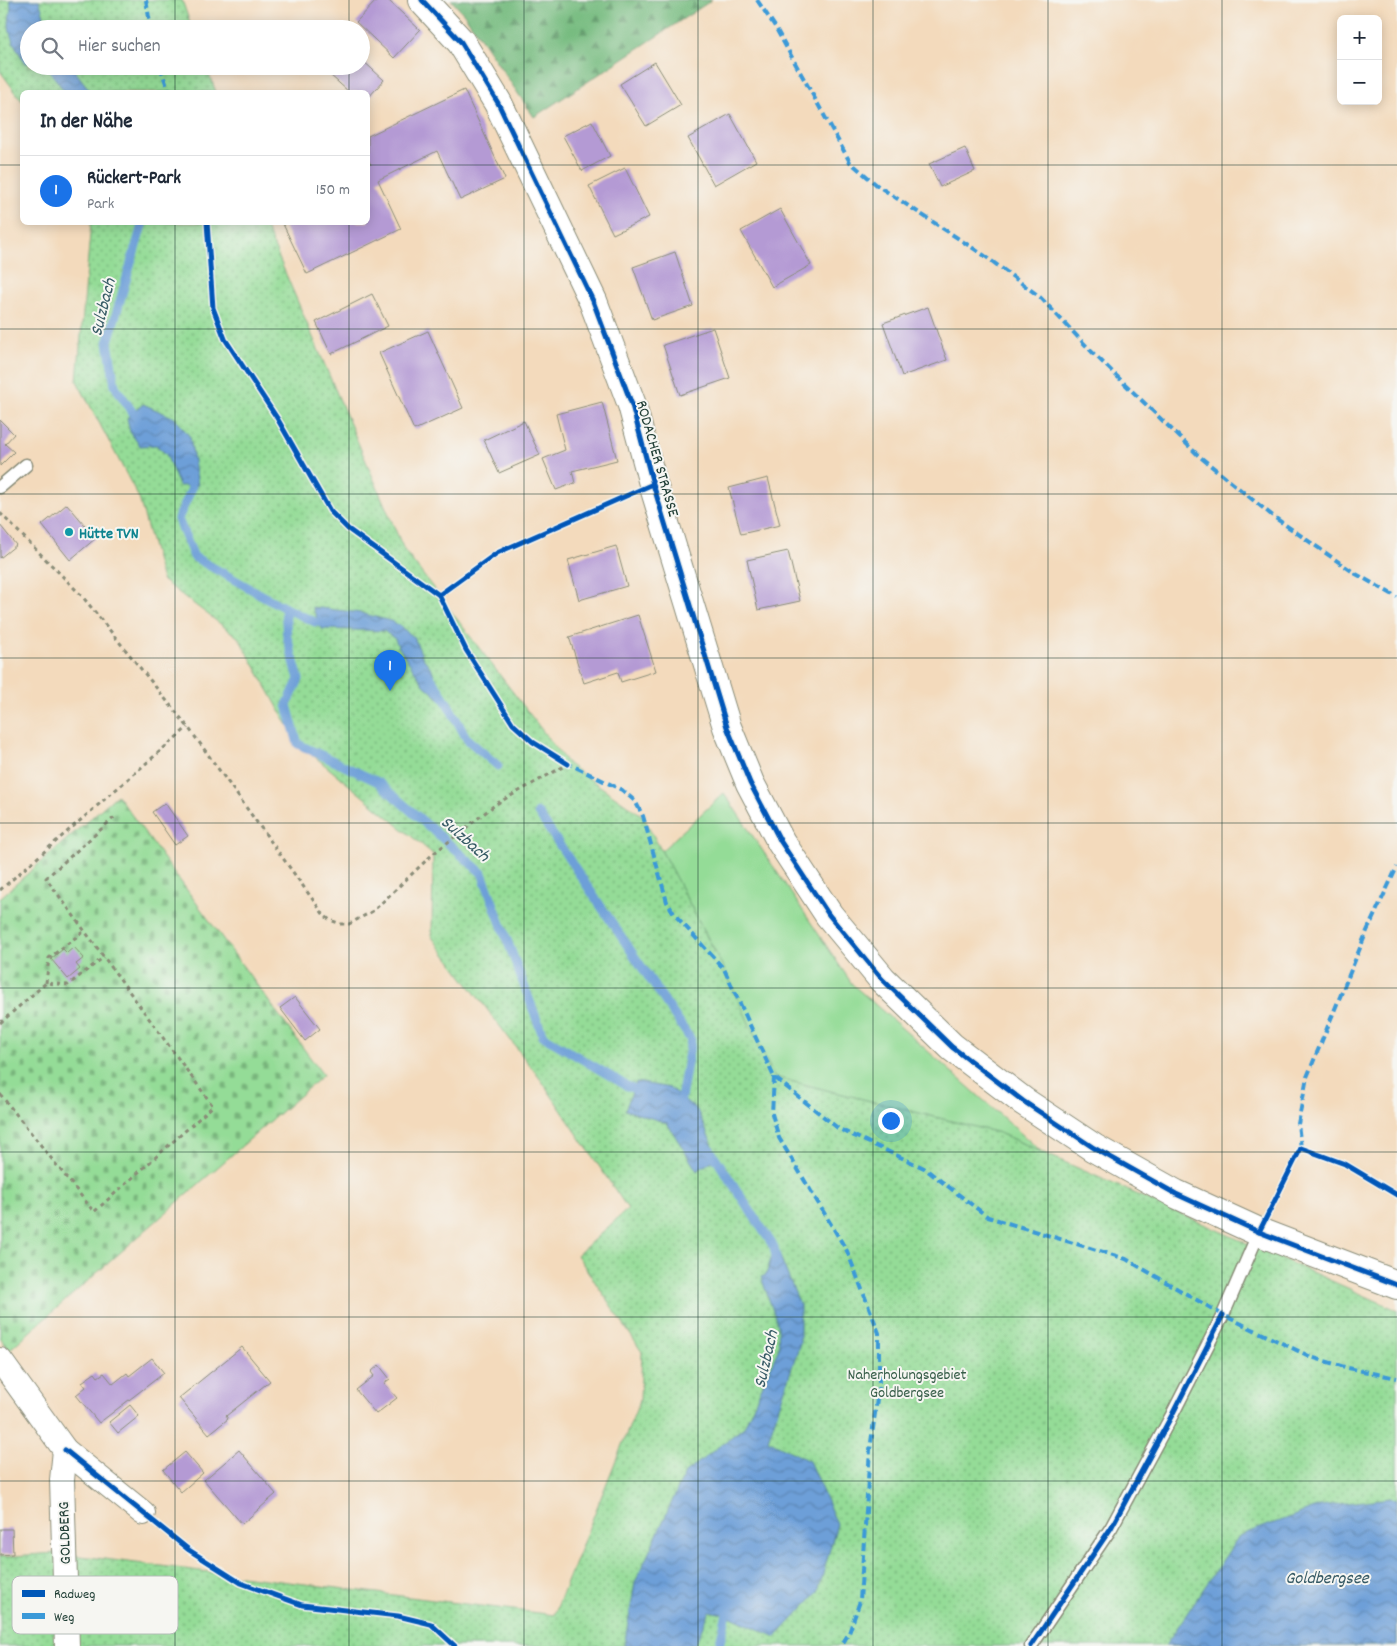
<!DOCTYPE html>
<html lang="de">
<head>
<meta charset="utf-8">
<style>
	body { margin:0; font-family:Dekko,sans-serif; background:#f2f2f3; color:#1f2937 }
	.controls { position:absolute; right:15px; top:15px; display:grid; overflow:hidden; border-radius:8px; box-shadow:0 2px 12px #0003 }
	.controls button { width:45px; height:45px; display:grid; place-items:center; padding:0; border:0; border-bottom:1px solid #e0e1e3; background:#fff; color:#1f2937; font:25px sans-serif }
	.you { position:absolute; left:890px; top:1120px; width:18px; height:18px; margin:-12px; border:4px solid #fff; border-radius:50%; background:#1a73e8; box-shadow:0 0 0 8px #1a73e833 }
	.badge { display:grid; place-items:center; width:32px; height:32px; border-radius:50%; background:#1a73e8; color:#fff; font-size:16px; font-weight:700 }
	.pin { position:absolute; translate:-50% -41px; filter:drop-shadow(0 1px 2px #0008) }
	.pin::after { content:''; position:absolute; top:26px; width:18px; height:15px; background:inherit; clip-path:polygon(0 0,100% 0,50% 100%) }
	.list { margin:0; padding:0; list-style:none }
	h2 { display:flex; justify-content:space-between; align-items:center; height:65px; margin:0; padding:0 20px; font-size:21px }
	h2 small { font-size:16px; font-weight:400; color:#747a83 }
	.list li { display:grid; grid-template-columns:32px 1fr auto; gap:15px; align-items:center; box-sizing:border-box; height:70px; padding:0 20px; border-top:1px solid #e0e1e3 }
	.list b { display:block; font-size:19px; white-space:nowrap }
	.list p { margin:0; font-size:16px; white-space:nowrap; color:#747a83 }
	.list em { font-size:16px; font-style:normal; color:#747a83 }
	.icon { flex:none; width:28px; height:28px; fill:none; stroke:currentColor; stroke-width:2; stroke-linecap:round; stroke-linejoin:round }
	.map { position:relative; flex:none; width:1397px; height:1646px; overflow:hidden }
	.search { position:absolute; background:#fff; box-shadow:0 2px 12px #0003; left:20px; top:20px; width:350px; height:55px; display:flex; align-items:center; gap:12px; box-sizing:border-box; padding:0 18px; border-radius:28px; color:#747a83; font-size:19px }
	.panel { position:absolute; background:#fff; box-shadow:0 2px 12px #0003; left:20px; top:90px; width:350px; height:135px; border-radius:8px }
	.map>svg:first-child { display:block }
</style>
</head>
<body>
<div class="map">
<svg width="1397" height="1646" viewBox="0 0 1397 1646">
	<defs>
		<pattern id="forest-firs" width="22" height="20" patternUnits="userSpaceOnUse" patternTransform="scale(1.25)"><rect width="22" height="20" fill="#77bc80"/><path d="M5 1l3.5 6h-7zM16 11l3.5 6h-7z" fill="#619a6a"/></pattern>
		<pattern id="cemetery-stones" width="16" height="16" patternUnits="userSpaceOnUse" patternTransform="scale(1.25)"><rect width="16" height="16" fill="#94dc97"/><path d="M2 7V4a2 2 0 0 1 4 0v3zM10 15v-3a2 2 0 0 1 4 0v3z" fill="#78b47c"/></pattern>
		<pattern id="park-dots" width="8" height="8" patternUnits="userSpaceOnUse" patternTransform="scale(1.25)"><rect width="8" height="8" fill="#94dc97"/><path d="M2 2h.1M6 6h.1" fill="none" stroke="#78b47c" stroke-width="1.8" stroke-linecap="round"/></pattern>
		<pattern id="water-waves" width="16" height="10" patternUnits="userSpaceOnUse" patternTransform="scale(1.25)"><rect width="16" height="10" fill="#6d9fd8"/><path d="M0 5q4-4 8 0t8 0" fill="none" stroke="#5983b0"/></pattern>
	</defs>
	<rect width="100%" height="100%" fill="#f6f6f2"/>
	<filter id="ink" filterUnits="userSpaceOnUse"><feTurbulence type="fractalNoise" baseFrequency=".02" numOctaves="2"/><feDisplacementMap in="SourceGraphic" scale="10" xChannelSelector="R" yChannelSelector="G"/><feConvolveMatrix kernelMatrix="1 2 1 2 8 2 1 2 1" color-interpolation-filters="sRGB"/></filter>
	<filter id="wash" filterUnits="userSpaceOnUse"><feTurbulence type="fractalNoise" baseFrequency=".0096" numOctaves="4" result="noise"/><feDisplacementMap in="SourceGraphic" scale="20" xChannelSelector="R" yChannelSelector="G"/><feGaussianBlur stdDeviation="1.12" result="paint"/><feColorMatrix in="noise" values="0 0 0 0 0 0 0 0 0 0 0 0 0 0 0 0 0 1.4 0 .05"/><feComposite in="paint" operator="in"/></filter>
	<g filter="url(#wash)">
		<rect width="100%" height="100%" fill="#f3dabc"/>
		<!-- grass -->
		<path fill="#94dc97" stroke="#5a8c66" d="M724,793l128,191 190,168 -43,-19 -225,-56 -59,-126 -54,-100z"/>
		<!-- forest -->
		<path fill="url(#forest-firs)" stroke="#4b7c5a" d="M451,0h261l-178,117 -70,-103z"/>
		<!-- cemetery -->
		<path fill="url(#cemetery-stones)" stroke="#5a8c66" d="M117,795l206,280 -314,275 -9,-13v-439z"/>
		<!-- park -->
		<g fill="url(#park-dots)" stroke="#5a8c66">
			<path d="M0,0h182l10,29h-163v37h177l10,26h-194v9l-22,-30z"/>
			<path d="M91,223h173l140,327 164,214 75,52 81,153 50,108 225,56 398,177v336h-1397v-89l56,-4 498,62 86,-215 2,-48 -65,-97 51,-46 -87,-129 -109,-143 1,-83 -135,-111 -59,-105 -77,-58 -23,-82 -62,-117z"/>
		</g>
		<!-- water -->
		<g fill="url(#water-waves)" stroke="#466e86">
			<path d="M10,0h29l6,19 -1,10h-15v34h-4c-6,-11 -16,-25 -16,-38 0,-9 3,-16 1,-25z"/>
			<path d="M46,66h25l20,26h-26z"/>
			<path d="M143,404l32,14 15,19 8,48 -19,1 -13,-32 -10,-9 -16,1 -10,-14 -3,-14z"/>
			<path d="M312,607l49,6 33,9 20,15 9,21 9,11 9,31 -17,-15 -26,-39 -3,-7 -11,-8 -62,-2z"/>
			<path d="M636,1082l34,6 27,22 21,47 -21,14 -30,-48 -42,-13z"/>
			<path d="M777,1249l23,56v38l-32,97 41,21 28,63 -19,68 -42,45 -49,-22 -17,-4 -16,35h-70l11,-63 50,-110 59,-46 35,-79 -1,-23 -17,-48 5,-2 6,-20z"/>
			<path d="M1391,1498l6,1v147h-232l74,-110 81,-30z"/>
		</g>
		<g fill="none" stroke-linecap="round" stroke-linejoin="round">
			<!-- stream -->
			<g stroke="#6d9fd8" stroke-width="9">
				<path d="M139,422l-24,-36 -7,-44 35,-120"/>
				<path d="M189,474l3,14 -14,31 16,38 91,51 30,14 16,1"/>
				<path d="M285,608l2,29 12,42 -12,26 11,39 80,38 104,91 61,163 84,50 17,6"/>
				<path d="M431,678l14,21 22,40 31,27"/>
				<path d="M538,813l153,227 -11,64 3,4"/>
				<path d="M709,1148l65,99 3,16"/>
				<path d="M719,1646l10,-41"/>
			</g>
		</g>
		<g id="blocks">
			<!-- building -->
			<g fill="#b49ad4">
				<path d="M377,0h11l32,30 -26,28 -38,-36z"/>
				<path d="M361,59l23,21 -16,18v-6h-19l-29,-26h41z"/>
				<path d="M655,62l26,43 -35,21 -26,-42z"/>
				<path d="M464,90l41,89 -45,21 -23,-49 -59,29 23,49 -94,45 -25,-52h86v-62l3,5 -3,-6v-23z"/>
				<path d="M730,114l26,47 -42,24 -26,-47z"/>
				<path d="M592,121l18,35 -28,15 -19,-35z"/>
				<path d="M965,148l10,23 -35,16 -11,-23z"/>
				<path d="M625,168l24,49 -36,17 -24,-48z"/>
				<path d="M780,209l31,56 -39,22 -31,-56z"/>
				<path d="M675,252l18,54 -41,14 -19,-53z"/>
				<path d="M372,294l16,32 -57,28 -15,-32z"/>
				<path d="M928,307l19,53 -45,16 -19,-53z"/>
				<path d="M713,328l17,50 -50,17 -17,-50z"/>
				<path d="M428,331l35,77 -49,22 -35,-77z"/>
				<path d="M602,402l15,58 -45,11 3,12 -19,7 -13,-31 22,-9 -9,-36z"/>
				<path d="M0,420l14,14 -9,10 9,8 -14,14z"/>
				<path d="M524,421l16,34 -41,18 -15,-33z"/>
				<path d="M768,478l12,47 -39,9 -12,-46z"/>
				<path d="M67,504l29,34 -26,22 -28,-35z"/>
				<path d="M0,525l16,20 -16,13z"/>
				<path d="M616,546l11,40 -48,14 -11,-40z"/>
				<path d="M788,551l12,50 -42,9 -11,-50z"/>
				<path d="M638,615l18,56 -35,11 -3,-10 -34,11 -15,-46z"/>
				<path d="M165,803l23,33 -13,9 -23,-33z"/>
				<path d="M74,947l10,11 -8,6 4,5 -12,10 -17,-20 12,-10 4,4z"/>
				<path d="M295,997l25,32 -15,12 -25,-33z"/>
				<path d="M242,1347l28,34 -44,35 2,3 -19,15 -30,-36z"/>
				<path d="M152,1358l12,15 -65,50 -23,-28 10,-8 -4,-5 13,-9 3,4 6,-4 9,11 14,-11 2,3z"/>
				<path d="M379,1365l11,14 -6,4 13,15 -21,16 -20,-24 18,-14 -3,-4z"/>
				<path d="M130,1405l9,11 -21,17 -9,-11z"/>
				<path d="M239,1450l37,44 -34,30 -38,-44z"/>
				<path d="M185,1452l18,21 -22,19 -18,-22z"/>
				<path d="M0,1529h12l1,25 -13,1z"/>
			</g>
		</g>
	</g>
	<g filter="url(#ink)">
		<use href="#blocks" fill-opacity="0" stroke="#898c78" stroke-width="1"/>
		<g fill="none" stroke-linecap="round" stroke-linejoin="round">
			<!-- service casing -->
			<g stroke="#898c78" stroke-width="15">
				<g id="service">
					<path d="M0,487l26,-22"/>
					<path d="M1031,1646l80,-118 61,-113 51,-100 36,-83"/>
				</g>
			</g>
			<!-- minor casing -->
			<g stroke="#898c78" stroke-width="26">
				<g id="minor">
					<path d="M0,1360l65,90 78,63"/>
					<path d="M65,1450l-3,30 5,166"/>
				</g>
			</g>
			<!-- tertiary casing -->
			<g stroke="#898c78" stroke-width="30">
				<path id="tertiary" d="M422,0l39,42 37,61 95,198 39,104 21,79 74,243 23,56 31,59 48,73 53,64 70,68 71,54 71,47 82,46 83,38 138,53"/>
			</g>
			<!-- path -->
			<g stroke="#898c78" stroke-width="3" stroke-dasharray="4 4" stroke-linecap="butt">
				<path d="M0,513l82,83 106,131 136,188 6,5 11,4h8l24,-13 60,-57 63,-50 72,-40"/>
				<path d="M0,890l188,-163"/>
				<path d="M46,983l3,-25 35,-27"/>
				<path d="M0,1023l46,-40 22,2 36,-28"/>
				<path d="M0,1094l94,118 119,-106 -167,-228 71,-63"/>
			</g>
			<!-- service -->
			<use href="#service" stroke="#fff" stroke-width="12"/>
			<!-- minor -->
			<use href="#minor" stroke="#fff" stroke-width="24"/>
			<!-- tertiary -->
			<use href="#tertiary" stroke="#fff" stroke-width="28"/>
			<!-- quiet -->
			<g stroke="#3a99d8" stroke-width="4" stroke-dasharray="8 4" stroke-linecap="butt">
				<path d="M146,0l5,29"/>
				<path d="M757,0l17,25 76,137 28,24 107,70 55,41 52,55 107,104 75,61 82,57 41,23"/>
				<path d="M160,66l9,26"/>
				<path d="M565,762l57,28 13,11 8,15 24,86 8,13 49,54 50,108 65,52 85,39 64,49 138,42 97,56 88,42 37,11 49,10"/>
				<path d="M774,1077l-2,37 7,24 68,113 32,82v51l-9,66 -10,151 -11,32 -8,13"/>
				<path d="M1301,1148l-3,-24 9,-47 60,-146 30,-64"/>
			</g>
			<!-- cycleway casing -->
			<g stroke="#f6f6f2" stroke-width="8">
				<g id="cycleway">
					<path d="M422,0l39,42 37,61 95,198 39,104 21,79 74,243 23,56 31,59 48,73 53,64 70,68 71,54 71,47 82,46 83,38 138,53"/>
					<path d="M207,222l6,86 12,31 52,79 53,93 18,18 91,66 27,55 47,74 20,18 35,22"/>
					<path d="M439,595l58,-42 156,-69"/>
					<path d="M1259,1232l42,-84 44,16 52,31"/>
					<path d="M65,1450l124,100 52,33 61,22 96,11 33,8 24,22"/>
					<path d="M1031,1646l80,-118 61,-113 51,-100"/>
				</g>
			</g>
			<!-- cycleway -->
			<use href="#cycleway" stroke="#0057b8" stroke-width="5"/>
		</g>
	</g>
	<!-- grid -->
	<path fill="none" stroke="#1f3d34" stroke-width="1" stroke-opacity="0.55" d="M175,0v29M349,0v29M524,0v1646M698,0v1646M873,0v1646M1048,0v1646M1222,0v1646M175,66v26M349,66v26M0,165h22M368,165h1029M175,222v1424M349,222v1424M0,329h1397M0,494h1397M0,658h1397M0,823h1397M0,988h1397M0,1152h1397M0,1317h1397M0,1481h1397"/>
	<!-- markers -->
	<circle fill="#0f9aa8" stroke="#f6f6f2" stroke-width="2" cx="69" cy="532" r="5"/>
	<g text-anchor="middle" stroke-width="4" stroke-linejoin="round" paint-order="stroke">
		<!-- street labels -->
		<g font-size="16" fill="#1f3d34" stroke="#f6f6f2">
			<text transform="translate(659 458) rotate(74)" y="6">RODACHER STRASSE</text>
			<text transform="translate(63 1533) rotate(-92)" y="6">GOLDBERG</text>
		</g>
		<!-- culture labels -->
		<g font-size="16" font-weight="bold" fill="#0d838f" stroke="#f6f6f2" text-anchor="start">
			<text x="79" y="538">Hütte TVN</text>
		</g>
		<!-- park labels -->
		<g font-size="16" fill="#365d48" stroke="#f6f6f2">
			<text x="907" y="1379">Naherholungsgebiet<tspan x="907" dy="18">Goldbergsee</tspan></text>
		</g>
		<!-- water labels -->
		<g font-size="18" font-style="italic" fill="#365a65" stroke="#f6f6f2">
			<text transform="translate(102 307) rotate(-76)" y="6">Sulzbach</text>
			<text transform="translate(466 838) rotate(42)" y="6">Sulzbach</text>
			<text transform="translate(765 1359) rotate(-77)" y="6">Sulzbach</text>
			<text x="1327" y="1583">Goldbergsee</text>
		</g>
	</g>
	<!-- legend -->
	<rect x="12" y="1576" width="166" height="58" rx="8" fill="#f6f6f2" stroke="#b6beb9" stroke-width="1"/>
	<rect x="22" y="1590" width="23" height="7" fill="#0057b8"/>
	<rect x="22" y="1613" width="23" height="6" fill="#3a99d8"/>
	<g font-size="14" fill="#1f3d34">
		<text x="54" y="1598">Radweg</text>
		<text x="54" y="1621">Weg</text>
	</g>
</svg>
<div class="controls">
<button>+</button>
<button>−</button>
</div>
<div class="you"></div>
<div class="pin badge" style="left:390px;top:691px">1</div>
<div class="search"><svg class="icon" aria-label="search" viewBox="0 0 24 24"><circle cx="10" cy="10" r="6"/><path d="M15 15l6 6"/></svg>Hier suchen</div>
<section class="panel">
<h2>In der Nähe<small></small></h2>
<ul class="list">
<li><span class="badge">1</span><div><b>Rückert-Park</b><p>Park</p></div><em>150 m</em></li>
</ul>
</section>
</div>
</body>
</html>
